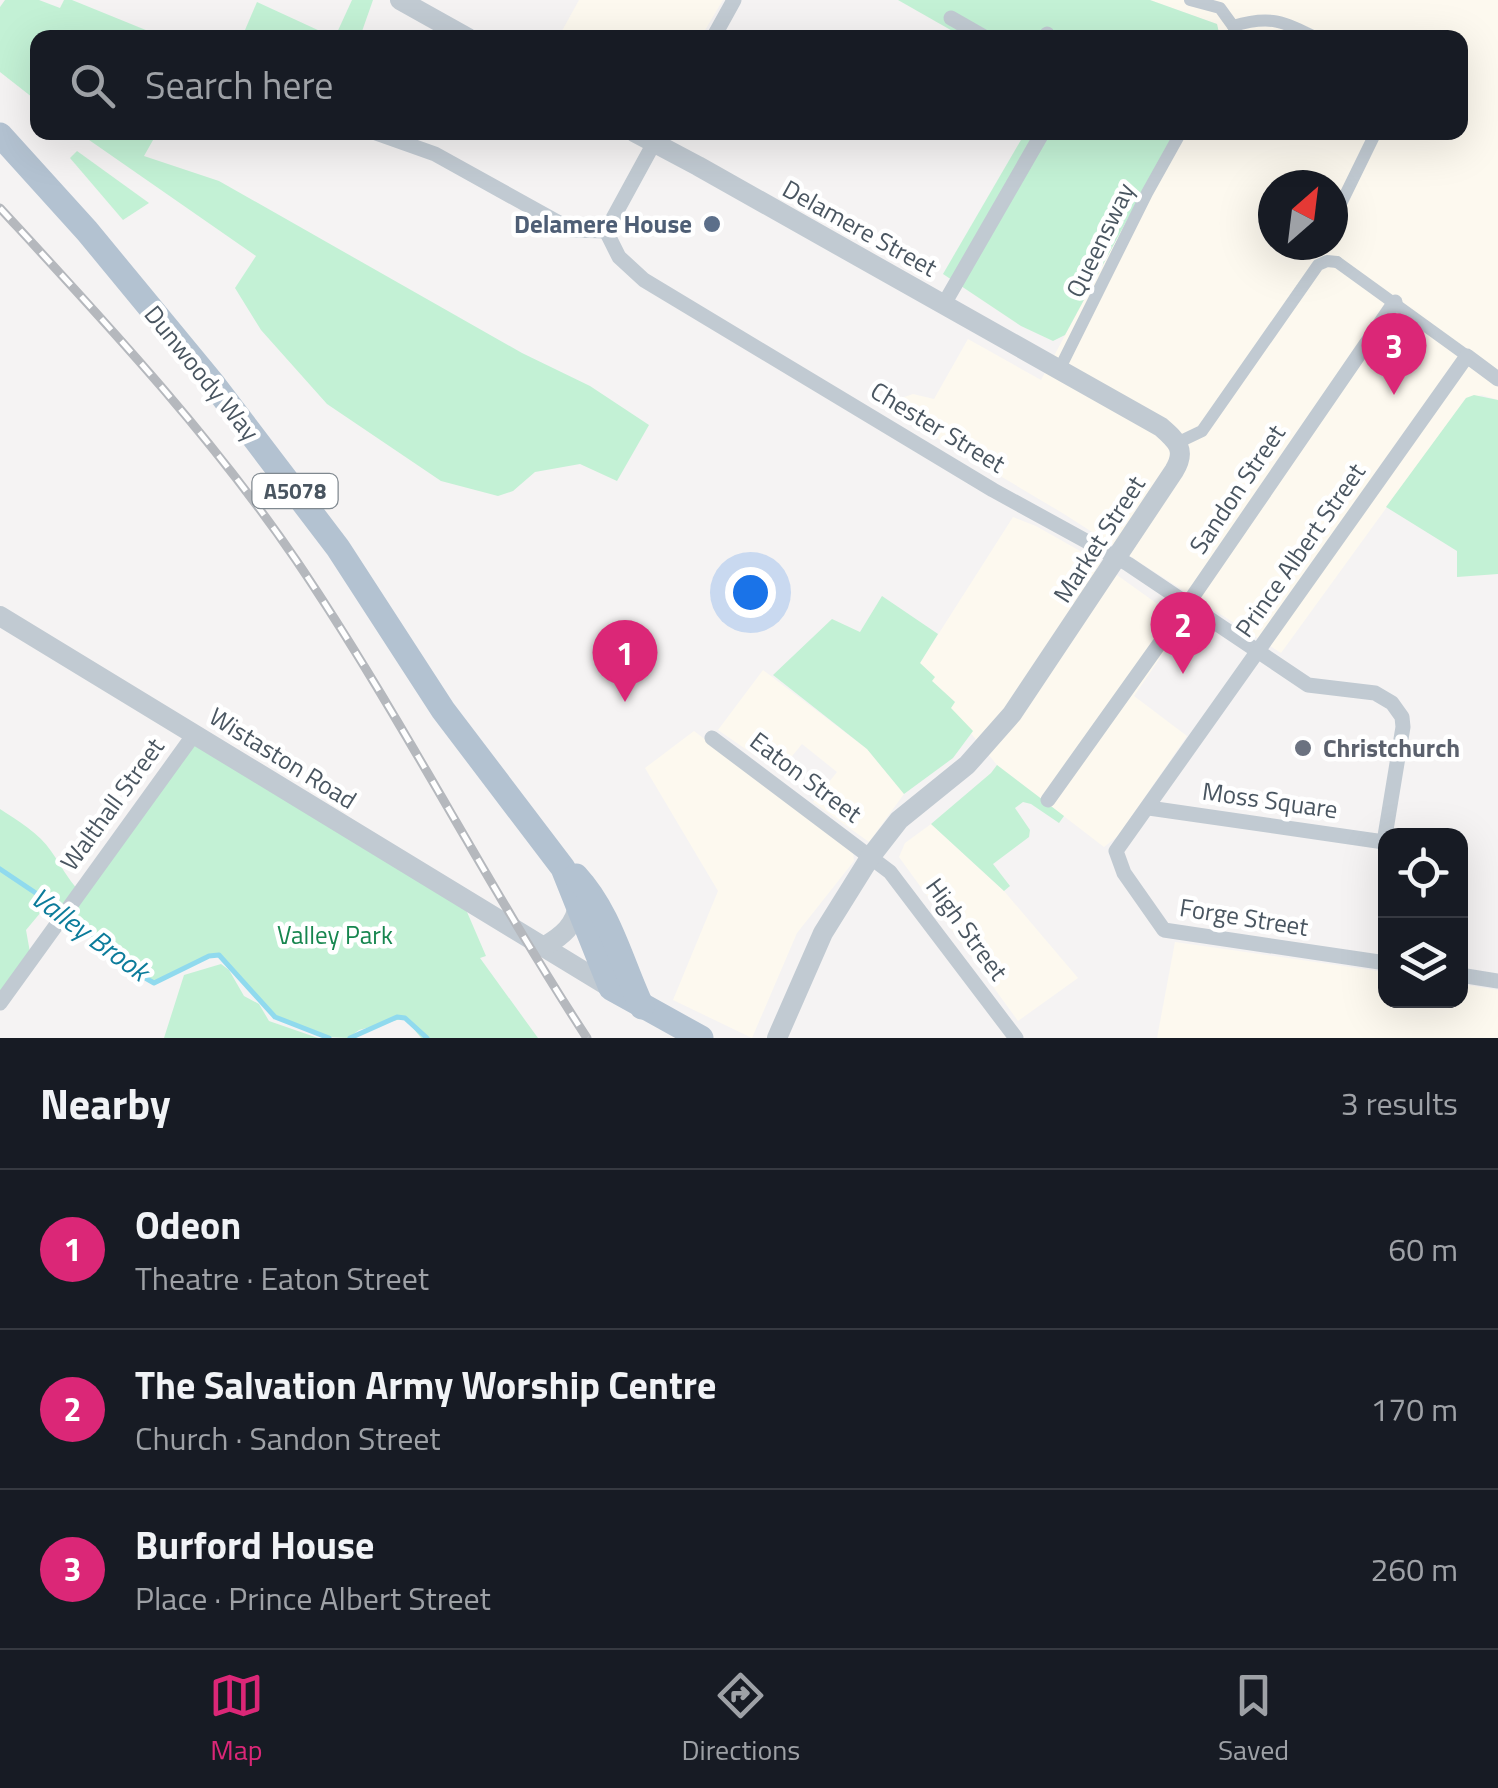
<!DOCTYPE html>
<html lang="en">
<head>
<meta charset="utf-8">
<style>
	body { margin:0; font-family:"Titillium Web",sans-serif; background:#20242c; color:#f1f3f6 }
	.controls { position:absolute; right:30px; bottom:30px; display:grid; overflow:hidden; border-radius:20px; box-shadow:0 10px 40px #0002 }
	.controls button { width:90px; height:90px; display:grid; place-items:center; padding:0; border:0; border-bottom:2px solid #363941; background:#171b24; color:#f1f3f6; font:50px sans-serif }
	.compass { position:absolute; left:1258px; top:170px; width:90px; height:90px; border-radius:50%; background:#171b24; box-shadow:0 10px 40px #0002; rotate:28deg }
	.you { position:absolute; left:750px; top:592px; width:35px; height:35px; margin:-25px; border:8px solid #fff; border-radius:50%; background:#1a73e8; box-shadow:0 0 0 15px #1a73e833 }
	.badge { display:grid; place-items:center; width:65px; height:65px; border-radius:50%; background:#db2777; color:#fff; font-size:32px; font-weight:700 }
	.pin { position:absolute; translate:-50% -82px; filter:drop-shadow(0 2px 5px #0008) }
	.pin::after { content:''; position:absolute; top:52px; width:35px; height:30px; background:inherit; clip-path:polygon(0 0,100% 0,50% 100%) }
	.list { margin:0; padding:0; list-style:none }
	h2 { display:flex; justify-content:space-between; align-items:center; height:130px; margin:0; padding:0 40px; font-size:42px }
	h2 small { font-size:32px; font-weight:400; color:#9ea1a6 }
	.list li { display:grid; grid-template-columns:65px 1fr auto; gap:30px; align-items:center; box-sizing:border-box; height:160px; padding:0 40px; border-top:2px solid #363941 }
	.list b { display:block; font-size:38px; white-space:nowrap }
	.list p { margin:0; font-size:32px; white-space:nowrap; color:#9ea1a6 }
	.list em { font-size:32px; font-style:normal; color:#9ea1a6 }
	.icon { flex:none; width:55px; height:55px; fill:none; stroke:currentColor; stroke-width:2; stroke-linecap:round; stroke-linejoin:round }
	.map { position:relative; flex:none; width:1498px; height:1038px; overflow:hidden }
	.search { position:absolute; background:#171b24; box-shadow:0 10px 40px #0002; left:30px; right:30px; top:30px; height:110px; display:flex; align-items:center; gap:25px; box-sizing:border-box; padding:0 35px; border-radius:20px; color:#9ea1a6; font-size:38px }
	.sheet { height:610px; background:#171b24 }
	nav { display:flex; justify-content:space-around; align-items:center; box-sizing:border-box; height:140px; border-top:2px solid #363941; background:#171b24; font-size:28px; color:#9ea1a6 }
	nav a { display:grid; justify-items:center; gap:5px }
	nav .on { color:#db2777 }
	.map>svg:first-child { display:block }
</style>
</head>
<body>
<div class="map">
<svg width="1498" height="1038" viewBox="0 0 1498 1038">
	<rect width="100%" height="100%" fill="#f5f3f3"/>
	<!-- commercial -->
	<g fill="#fdf9ef" fill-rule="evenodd">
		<path d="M579,0h144l-22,37 -143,1z"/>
		<path d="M1150,0h348v400l-16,-5 -16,3 -185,255 -217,-139 -183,-109 32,-11 21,5 34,-60 73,41 133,-247 286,-1v-94l-240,-1 -3,-13zM1273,185h60v60h-60z"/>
		<path d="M1013,517l23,9 60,34 88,63 -50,73 53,40 -69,100 -14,11 -107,-82 -47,-57 5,-6 -23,-21 -12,-18z"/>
		<path d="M763,670l104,79 37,45 -35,48 -56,-40 24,-30 -35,-28 -23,28 -61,-42z"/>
		<path d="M694,731l159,121 1,9 -57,72 -45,105 -79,-38 45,-109 -73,-123z"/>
		<path d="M931,824l73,67 74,87 -60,43 -119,-164 6,-14z"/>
		<path d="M1175,942l210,30 1,29h74l1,-17 37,6v48h-341z"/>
	</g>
	<!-- green -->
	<g fill="#c3f1d5">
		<path d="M5,0h34l21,8 4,-8h8l91,37 -125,1 -1,63 -37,-29v-65z"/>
		<path d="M352,0h21l-13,37h-25z"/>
		<path d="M898,0h252l67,24 3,13h-257z"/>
		<path d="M257,2l76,35h-91z"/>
		<path d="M79,133h78l-13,23 75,25 303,172 68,33 59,39 -32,56 -37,-17 -45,8 -22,19 -15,5 -57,-15 -114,-77 -66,-74 -26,-42 21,-32z"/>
		<path d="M1025,133h149l-109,202 -12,6 -32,-15 -78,-52z"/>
		<path d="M77,151l72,52 -26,17 -53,-62z"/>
		<path d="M1474,395l24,5v174l-41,3v-26l-71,-44 80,-109z"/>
		<path d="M882,596l56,38 -18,29 15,14 -3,4 23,21 -4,6 22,23 -20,27 -49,36 -37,-45 -94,-74 59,-56 28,13z"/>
		<path d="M195,733l266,165 25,58 -6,2 58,80h-117l-16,-20 -46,12 -11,8 -23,-1 -50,-20 -56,-62 -10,1 -55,27 -78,-63 -7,-15 -28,7 -15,18 5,28 -31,39v-188c18,12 39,24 51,42 10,14 16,27 28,40z"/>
		<path d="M997,765l67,51 -5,7 -28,-19 -8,-2 -8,6 15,22 -1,7 -36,27 17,22 -6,5 -73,-67 60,-51z"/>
		<path d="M221,964l8,6 15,26 15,8 10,17 49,17h-154l20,-63z"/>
	</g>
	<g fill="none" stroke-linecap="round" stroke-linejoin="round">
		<!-- stream -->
		<g stroke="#90daee" stroke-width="5">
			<path d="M0,869l76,51 64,55 14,8 55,-27 10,-1 56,62 54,21"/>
			<path d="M350,1038l47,-21 8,1 22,20"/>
		</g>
		<!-- pedestrian -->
		<g stroke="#c1cad2" stroke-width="12">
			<path d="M1190,0l30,8 13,18"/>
			<path d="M1233,26c37,-11 50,-5 84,12"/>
			<path d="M1333,220l43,-88"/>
			<path d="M1337,262l130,94"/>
			<path d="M1060,368l87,-175 34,-61"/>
			<path d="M1179,442l23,-11 116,-166 9,-4 10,1"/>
		</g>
		<!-- minor -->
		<g stroke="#c1cad2" stroke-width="15">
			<path d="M951,18l35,20"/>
			<path d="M713,38l21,-38"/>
			<path d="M1045,38l2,-4"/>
			<path d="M373,132l62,22 137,76 34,1"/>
			<path d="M606,231l13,26 25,23 349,210 135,74 180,121 67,8 17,10 10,14 1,10 -19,115 -235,-34"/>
			<path d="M606,231l54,-99"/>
			<path d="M944,304l99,-172"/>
			<path d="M712,738l178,134 126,166"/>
			<path d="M1048,800l139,-195 208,-303"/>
			<path d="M1386,963l-222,-33 -40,-57 -8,-22 351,-495 31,23"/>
			<path d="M1460,975l38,6"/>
			<path d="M0,1003l195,-270"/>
		</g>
		<!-- tertiary -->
		<g stroke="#c1cad2" stroke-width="20">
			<path d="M400,0l68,38"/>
			<path d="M634,132l64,34 463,261c16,14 26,23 13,44l-162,243 -45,51 -68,55 -28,36 -48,77 -46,105"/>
			<path d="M0,616l611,372"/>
			<path d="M545,946c17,-10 31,-21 33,-42"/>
		</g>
		<!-- primary -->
		<g stroke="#b3c2d1" stroke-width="25">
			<path d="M0,135l87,96 127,154 124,163 105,162 120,158 48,120 90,50"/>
			<path d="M576,876c34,37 45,86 66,131"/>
		</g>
		<!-- rail casing -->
		<g stroke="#b5b8bd" stroke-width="9">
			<path id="rail" d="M0,208c104,113 209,225 296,352 105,155 189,322 291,478"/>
		</g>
		<!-- rail -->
		<use href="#rail" stroke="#fff" stroke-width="5" stroke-dasharray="15" stroke-linecap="butt"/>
	</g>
	<!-- markers -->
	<circle fill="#5c6f8a" stroke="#fff" stroke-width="4" cx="712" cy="224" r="10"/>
	<circle fill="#6b7280" stroke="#fff" stroke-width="4" cx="1303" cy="748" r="10"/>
	<g text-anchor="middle" stroke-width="9" stroke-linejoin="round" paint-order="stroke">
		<!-- shield labels -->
		<rect fill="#fff" stroke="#808990" stroke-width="2.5" x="252.5" y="474" width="85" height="34" rx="8"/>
		<g font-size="22" font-weight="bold" fill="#4a5661">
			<text x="295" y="499">A5078</text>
		</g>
		<!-- service labels -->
		<g font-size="25" font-weight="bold" fill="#4e5e75" stroke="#fff" text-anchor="end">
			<text x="692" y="233">Delamere House</text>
		</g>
		<!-- street labels -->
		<g font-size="25" fill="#4a5661" stroke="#fff">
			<text transform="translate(860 228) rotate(29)" y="9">Delamere Street</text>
			<text transform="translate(1100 240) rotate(-64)" y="9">Queensway</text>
			<text transform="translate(202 373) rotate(51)" y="9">Dunwoody Way</text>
			<text transform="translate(938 427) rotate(31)" y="9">Chester Street</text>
			<text transform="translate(1237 489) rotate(-56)" y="9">Sandon Street</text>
			<text transform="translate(1099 539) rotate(-57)" y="9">Market Street</text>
			<text transform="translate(1300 550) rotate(-55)" y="9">Prince Albert Street</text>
			<text transform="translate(283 758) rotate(32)" y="9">Wistaston Road</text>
			<text transform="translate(806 777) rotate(37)" y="9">Eaton Street</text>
			<text transform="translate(1270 800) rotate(8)" y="9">Moss Square</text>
			<text transform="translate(112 804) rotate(-54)" y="9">Walthall Street</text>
			<text transform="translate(1244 917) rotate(9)" y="9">Forge Street</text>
			<text transform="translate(967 929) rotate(54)" y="9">High Street</text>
		</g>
		<!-- worship labels -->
		<g font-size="25" font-weight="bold" fill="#5b616d" stroke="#fff" text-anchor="start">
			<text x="1323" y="757">Christchurch</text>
		</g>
		<!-- park labels -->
		<g font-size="25" fill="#17864f" stroke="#fff">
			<text x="335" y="944">Valley Park</text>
		</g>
		<!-- water labels -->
		<g font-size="28" font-style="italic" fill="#0c7c9b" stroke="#fff">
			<text transform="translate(90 934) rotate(36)" y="10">Valley Brook</text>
		</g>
	</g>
</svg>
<div class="controls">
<button><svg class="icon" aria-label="locate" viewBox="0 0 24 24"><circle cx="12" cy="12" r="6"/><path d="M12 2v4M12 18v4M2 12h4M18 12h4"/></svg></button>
<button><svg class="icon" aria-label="layers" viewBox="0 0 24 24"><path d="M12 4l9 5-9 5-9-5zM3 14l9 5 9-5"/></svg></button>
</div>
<svg class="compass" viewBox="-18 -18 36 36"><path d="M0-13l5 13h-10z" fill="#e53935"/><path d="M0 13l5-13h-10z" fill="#9ea1a6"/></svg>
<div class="you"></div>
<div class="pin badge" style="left:625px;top:702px">1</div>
<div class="pin badge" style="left:1183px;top:674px">2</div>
<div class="pin badge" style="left:1394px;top:395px">3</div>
<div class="search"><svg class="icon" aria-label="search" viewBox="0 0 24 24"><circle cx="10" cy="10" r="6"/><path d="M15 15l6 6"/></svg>Search here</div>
</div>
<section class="sheet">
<h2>Nearby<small>3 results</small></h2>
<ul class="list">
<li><span class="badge">1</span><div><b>Odeon</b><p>Theatre · Eaton Street</p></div><em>60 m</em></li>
<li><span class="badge">2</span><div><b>The Salvation Army Worship Centre</b><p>Church · Sandon Street</p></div><em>170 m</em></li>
<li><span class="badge">3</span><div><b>Burford House</b><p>Place · Prince Albert Street</p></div><em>260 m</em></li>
</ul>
</section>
<nav>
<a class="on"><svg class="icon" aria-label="map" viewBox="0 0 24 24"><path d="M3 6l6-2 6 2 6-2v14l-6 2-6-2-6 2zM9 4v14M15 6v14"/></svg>Map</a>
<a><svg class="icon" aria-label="directions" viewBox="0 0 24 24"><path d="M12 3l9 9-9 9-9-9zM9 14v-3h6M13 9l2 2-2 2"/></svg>Directions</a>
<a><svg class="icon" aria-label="saved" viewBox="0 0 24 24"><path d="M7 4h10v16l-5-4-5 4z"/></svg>Saved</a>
</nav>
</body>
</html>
